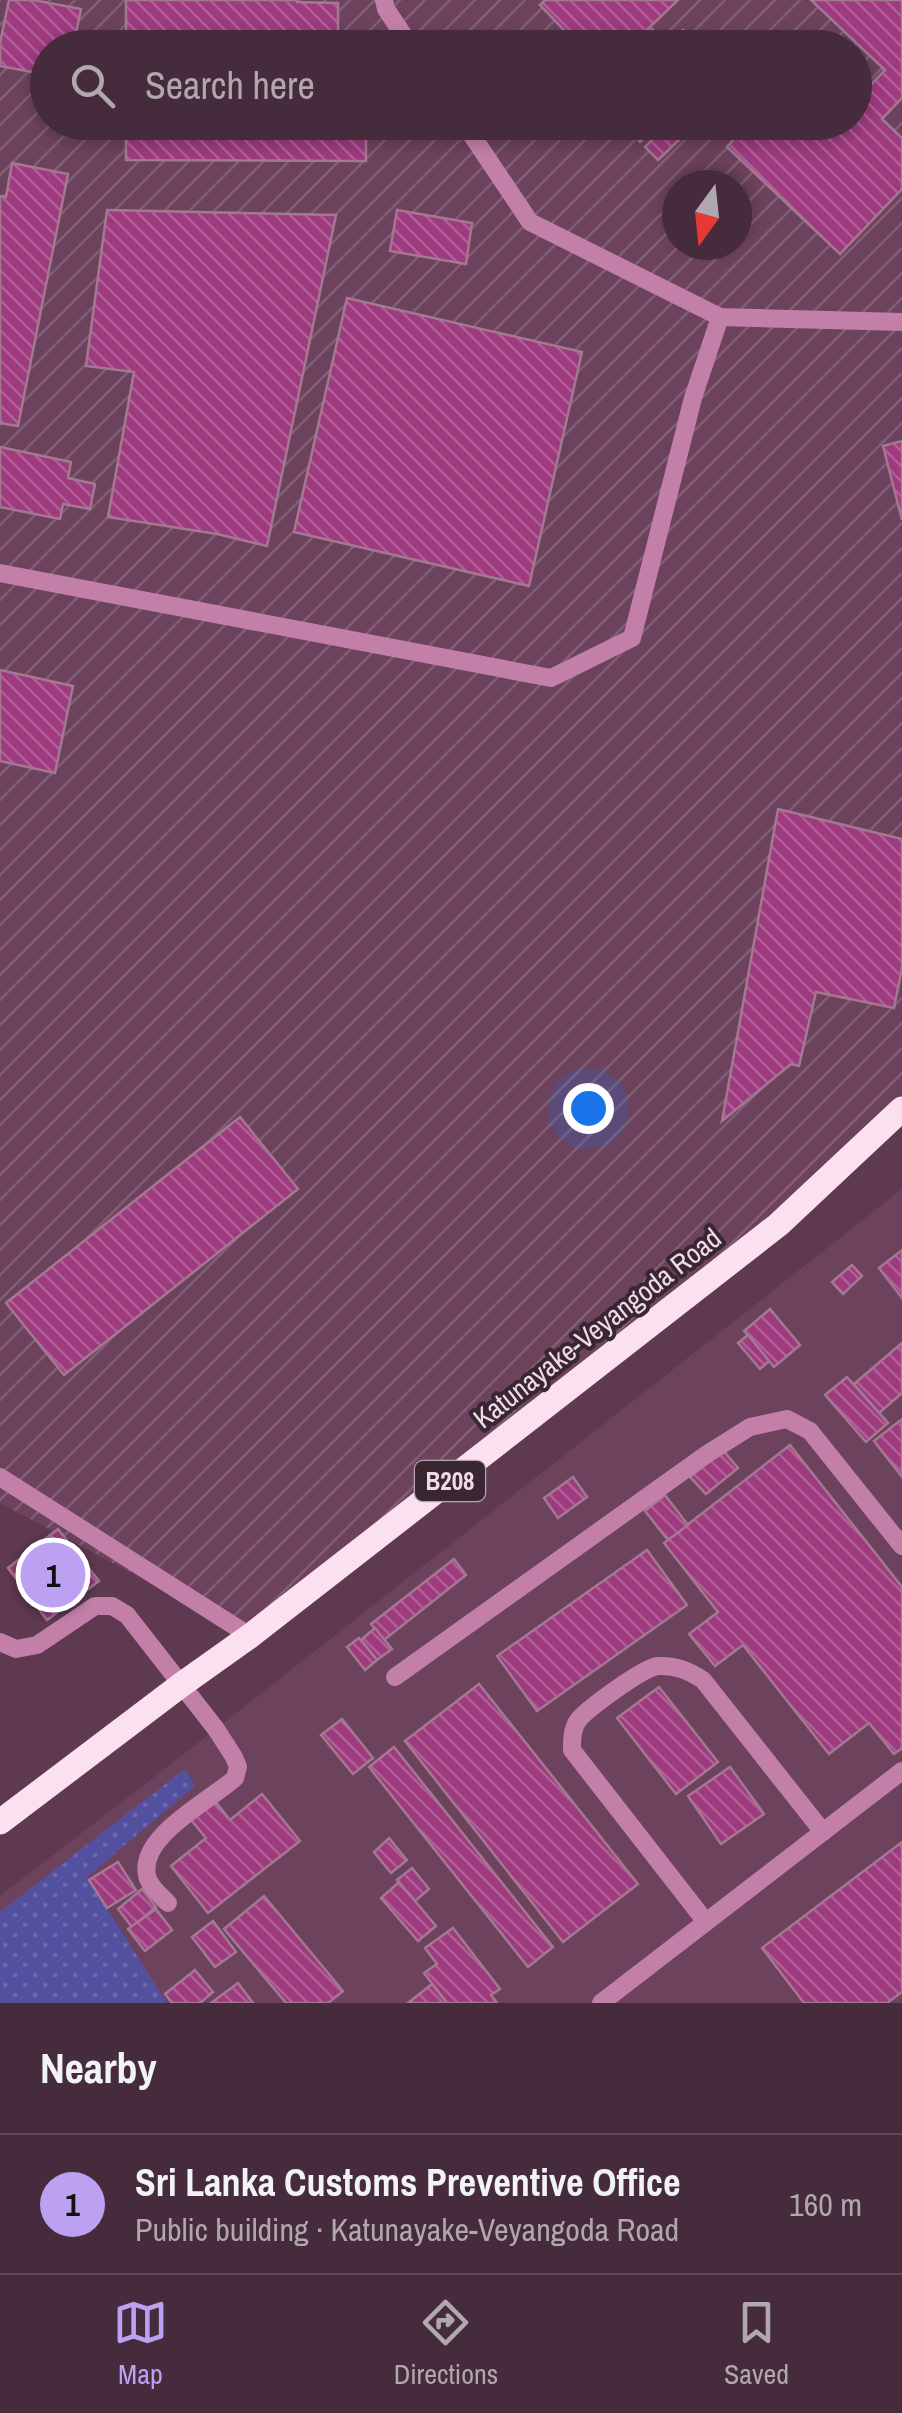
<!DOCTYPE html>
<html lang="en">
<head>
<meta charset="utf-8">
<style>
	body { margin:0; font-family:"Archivo Narrow",sans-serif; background:#503747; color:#f1f3f6 }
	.compass { position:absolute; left:662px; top:170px; width:90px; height:90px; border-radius:50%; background:#462b3c; box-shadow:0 5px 15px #0003; rotate:195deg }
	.you { position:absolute; left:588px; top:1108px; width:35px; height:35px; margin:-25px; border:8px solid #fff; border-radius:50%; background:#1a73e8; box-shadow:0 0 0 15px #1a73e833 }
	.badge { display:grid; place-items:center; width:65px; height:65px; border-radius:50%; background:#bca0f2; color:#111; font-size:32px; font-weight:700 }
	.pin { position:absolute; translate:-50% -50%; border:5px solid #fff; box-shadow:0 2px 10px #0006 }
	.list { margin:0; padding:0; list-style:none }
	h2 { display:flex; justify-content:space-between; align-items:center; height:130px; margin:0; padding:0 40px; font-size:42px }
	h2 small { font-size:32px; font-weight:400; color:#b0a7af }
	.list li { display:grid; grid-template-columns:65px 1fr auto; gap:30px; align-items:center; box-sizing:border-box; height:140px; padding:0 40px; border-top:2px solid #5e4756 }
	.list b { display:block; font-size:38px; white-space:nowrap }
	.list p { margin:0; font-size:32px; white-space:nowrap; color:#b0a7af }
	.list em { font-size:32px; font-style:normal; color:#b0a7af }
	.icon { flex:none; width:55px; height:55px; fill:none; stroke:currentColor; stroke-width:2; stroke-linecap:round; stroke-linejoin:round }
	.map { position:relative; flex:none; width:902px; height:2003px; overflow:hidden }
	.search { position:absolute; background:#462b3c; box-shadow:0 5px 15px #0003; left:30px; right:30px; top:30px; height:110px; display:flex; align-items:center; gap:25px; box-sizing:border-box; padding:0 35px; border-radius:55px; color:#b0a7af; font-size:38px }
	.sheet { height:270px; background:#462b3c }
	nav { display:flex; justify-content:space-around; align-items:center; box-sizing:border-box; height:140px; border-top:2px solid #5e4756; background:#462b3c; font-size:28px; color:#b0a7af }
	nav a { display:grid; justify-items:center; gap:5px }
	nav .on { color:#bca0f2 }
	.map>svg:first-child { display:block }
</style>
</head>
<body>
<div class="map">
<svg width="902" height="2003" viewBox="0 0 902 2003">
	<defs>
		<pattern id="industrial-furrows" width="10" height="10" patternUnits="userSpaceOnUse" patternTransform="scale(2.5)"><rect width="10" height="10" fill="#6d425d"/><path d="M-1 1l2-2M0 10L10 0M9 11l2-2" fill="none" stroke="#825d74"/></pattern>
		<pattern id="grass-dots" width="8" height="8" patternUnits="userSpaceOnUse" patternTransform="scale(2.5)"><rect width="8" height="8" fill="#5450a0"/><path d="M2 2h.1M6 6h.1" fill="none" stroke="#6d69ad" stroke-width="1.8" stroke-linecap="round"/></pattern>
		<pattern id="building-back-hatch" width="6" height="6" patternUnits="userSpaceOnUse" patternTransform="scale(2.5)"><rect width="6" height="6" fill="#9e3a7e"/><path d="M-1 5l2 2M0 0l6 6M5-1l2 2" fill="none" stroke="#b15f96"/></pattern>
	</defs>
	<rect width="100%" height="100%" fill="#5e3950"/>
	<!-- built -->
	<path fill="#6d425d" d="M902,1189v814h-902v-107l216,-167z"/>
	<!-- industrial -->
	<path fill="url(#industrial-furrows)" fill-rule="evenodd" d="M0,0h902v1124l-652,512 -250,-133zM48,48h806v74h-806zM677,185h60v60h-60z"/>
	<!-- grass -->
	<path fill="url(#grass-dots)" d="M185,1769l10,17 -108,91 80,126h-167v-91z"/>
	<!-- building -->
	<g fill="url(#building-back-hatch)" stroke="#a37992" stroke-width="2.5">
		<path d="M9,0h24l48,9 -8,39h-25v27l-48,-9v-23z"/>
		<path d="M126,0h171v2l41,1v45h-212z"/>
		<path d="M545,0h133l-50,48h-47l-41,-43z"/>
		<path d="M811,0h91v98l-20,21 20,19v51l-62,65 -113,-107 23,-25h104v-31l6,5 25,-26z"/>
		<path d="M652,29l14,16 -2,3h-33z"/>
		<path d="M683,30l19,18h-35z"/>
		<path d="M731,31l16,17h-32z"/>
		<path d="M126,122h240v39l-240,-1z"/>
		<path d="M624,122h37l-21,20z"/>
		<path d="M682,122h23l-11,12z"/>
		<path d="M666,126l14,13 -22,21 -13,-13z"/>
		<path d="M12,163l56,11 -50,252 -18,-3v-227l6,1z"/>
		<path d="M107,210l229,5 -69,331 -50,-12 -109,-17 26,-145 -48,-6z"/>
		<path d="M397,210l75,13 -6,41 -76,-13z"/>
		<path d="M347,298l235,54 -53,234 -235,-54z"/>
		<path d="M902,441v79l-19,-74z"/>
		<path d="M0,447l71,15 -3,16 27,6 -5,25 -27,-5 -3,15 -60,-12z"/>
		<path d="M0,670l73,16 -18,87 -55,-12z"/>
		<path d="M778,809l124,30v129l-8,40 -78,-16 -17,74 -8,-2 -69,57z"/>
		<path d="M240,1117l58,72 -234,186 -58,-72z"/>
		<path d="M902,1250v48l-23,-30z"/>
		<path d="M852,1265l10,11 -19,18 -11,-12z"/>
		<path d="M770,1309l30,36 -26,22 -30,-36z"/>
		<path d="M748,1335l21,26 -9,8 -22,-26z"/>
		<path d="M902,1343v50l-23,20 -25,-29z"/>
		<path d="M847,1377l41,46 -22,19 -41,-47z"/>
		<path d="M902,1419v58l-28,-36z"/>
		<path d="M790,1445l112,142v161l-8,6 -25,-31 -40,31 -86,-109 -28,21 -26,-32 29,-22 -54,-69z"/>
		<path d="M723,1450l15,18 -32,26 -16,-17z"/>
		<path d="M573,1477l14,20 -29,21 -14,-20z"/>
		<path d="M665,1495l23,30 -20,15 -23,-29z"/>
		<path d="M58,1529l41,52 -52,39 -39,-52z"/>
		<path d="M647,1550l40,55 -150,106 -40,-55z"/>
		<path d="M454,1559l12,16 -82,65 -13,-16z"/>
		<path d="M375,1628l17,21 -15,11 -16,-20z"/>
		<path d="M359,1638l18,22 -12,10 -18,-23z"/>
		<path d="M479,1684l159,200 -75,58 -158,-201z"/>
		<path d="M659,1687l59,75 -42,32 -59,-76z"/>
		<path d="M342,1719l31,39 -20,16 -32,-39z"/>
		<path d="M394,1747l159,200 -25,20 -159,-200z"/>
		<path d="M730,1767l34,47 -43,30 -33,-48z"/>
		<path d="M262,1794l38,47 -92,72 -37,-47 35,-28 -15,-18 24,-19 15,19z"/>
		<path d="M389,1838l18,22 -16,13 -17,-21z"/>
		<path d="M902,1842v150l-15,11h-83l-42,-55z"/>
		<path d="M118,1862l18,28 -29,18 -18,-28z"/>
		<path d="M412,1868l17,21 -14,12 -18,-21z"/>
		<path d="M399,1882l37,44 -18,15 -37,-43z"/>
		<path d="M142,1889l14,18 -24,20 -14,-18z"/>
		<path d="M264,1896l79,95 -15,12h-42l-62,-74z"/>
		<path d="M156,1909l16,21 -27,21 -17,-22z"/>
		<path d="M213,1921l23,31 -21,15 -23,-30z"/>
		<path d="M453,1928l47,61 -9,6 6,8h-50l-23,-30 13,-9 -12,-16z"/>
		<path d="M195,1970l18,22 -13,11h-28l-7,-9z"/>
		<path d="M238,1983l15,20h-42z"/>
		<path d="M432,1984l15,19h-39z"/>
	</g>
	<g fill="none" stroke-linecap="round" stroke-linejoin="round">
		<!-- minor -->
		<g stroke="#c280a9" stroke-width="18">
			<path d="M384,0l2,9 26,39"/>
			<path d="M463,122l67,100 190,95 182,5"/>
			<path d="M0,573l551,105 81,-40 61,-240 27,-81"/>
			<path d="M0,1477l250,159"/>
			<path d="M0,1642l16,7 21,-4 58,-39h17l15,9 89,114 18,28 4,10 -3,11c-25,23 -101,60 -87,101 4,10 13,17 20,24"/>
			<path d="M395,1677l312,-223 43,-27 37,-8 23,12 92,115"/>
			<path d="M706,1922l-134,-172c0,-11 0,-22 7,-31 11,-12 65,-52 79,-53 18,-1 31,5 45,14l120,152"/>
			<path d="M601,2003l301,-232"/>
		</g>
		<!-- major -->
		<path stroke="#fbe0ef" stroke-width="25" d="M0,1822l181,-137 69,-49 528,-411 124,-116"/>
	</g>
	<g text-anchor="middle" stroke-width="8" stroke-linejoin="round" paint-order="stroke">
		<!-- shield labels -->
		<rect fill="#382731" stroke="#baa4b0" stroke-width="2.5" x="415" y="1461" width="70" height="40" rx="8"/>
		<g font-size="25" font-weight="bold" fill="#f1dae7">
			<text x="450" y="1490">B208</text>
		</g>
		<!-- street labels -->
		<g font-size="28" fill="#f1dae7" stroke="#382731">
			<text transform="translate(597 1328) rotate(-38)" y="10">Katunayake-Veyangoda Road</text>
		</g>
	</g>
</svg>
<svg class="compass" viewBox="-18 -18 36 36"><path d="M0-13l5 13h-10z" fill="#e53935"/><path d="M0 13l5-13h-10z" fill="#b0a7af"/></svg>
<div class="you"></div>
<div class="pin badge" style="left:53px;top:1575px">1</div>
<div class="search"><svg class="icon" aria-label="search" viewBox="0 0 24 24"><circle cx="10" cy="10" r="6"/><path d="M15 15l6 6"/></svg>Search here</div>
</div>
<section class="sheet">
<h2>Nearby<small></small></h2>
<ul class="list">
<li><span class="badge">1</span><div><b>Sri Lanka Customs Preventive Office</b><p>Public building · Katunayake-Veyangoda Road</p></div><em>160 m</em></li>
</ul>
</section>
<nav>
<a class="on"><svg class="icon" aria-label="map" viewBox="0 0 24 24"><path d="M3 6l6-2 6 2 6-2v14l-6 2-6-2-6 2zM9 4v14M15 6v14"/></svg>Map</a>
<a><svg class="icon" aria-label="directions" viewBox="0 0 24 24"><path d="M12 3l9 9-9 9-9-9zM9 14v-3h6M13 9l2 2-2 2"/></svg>Directions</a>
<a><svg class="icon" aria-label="saved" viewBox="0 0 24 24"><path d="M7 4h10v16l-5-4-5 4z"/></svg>Saved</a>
</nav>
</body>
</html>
